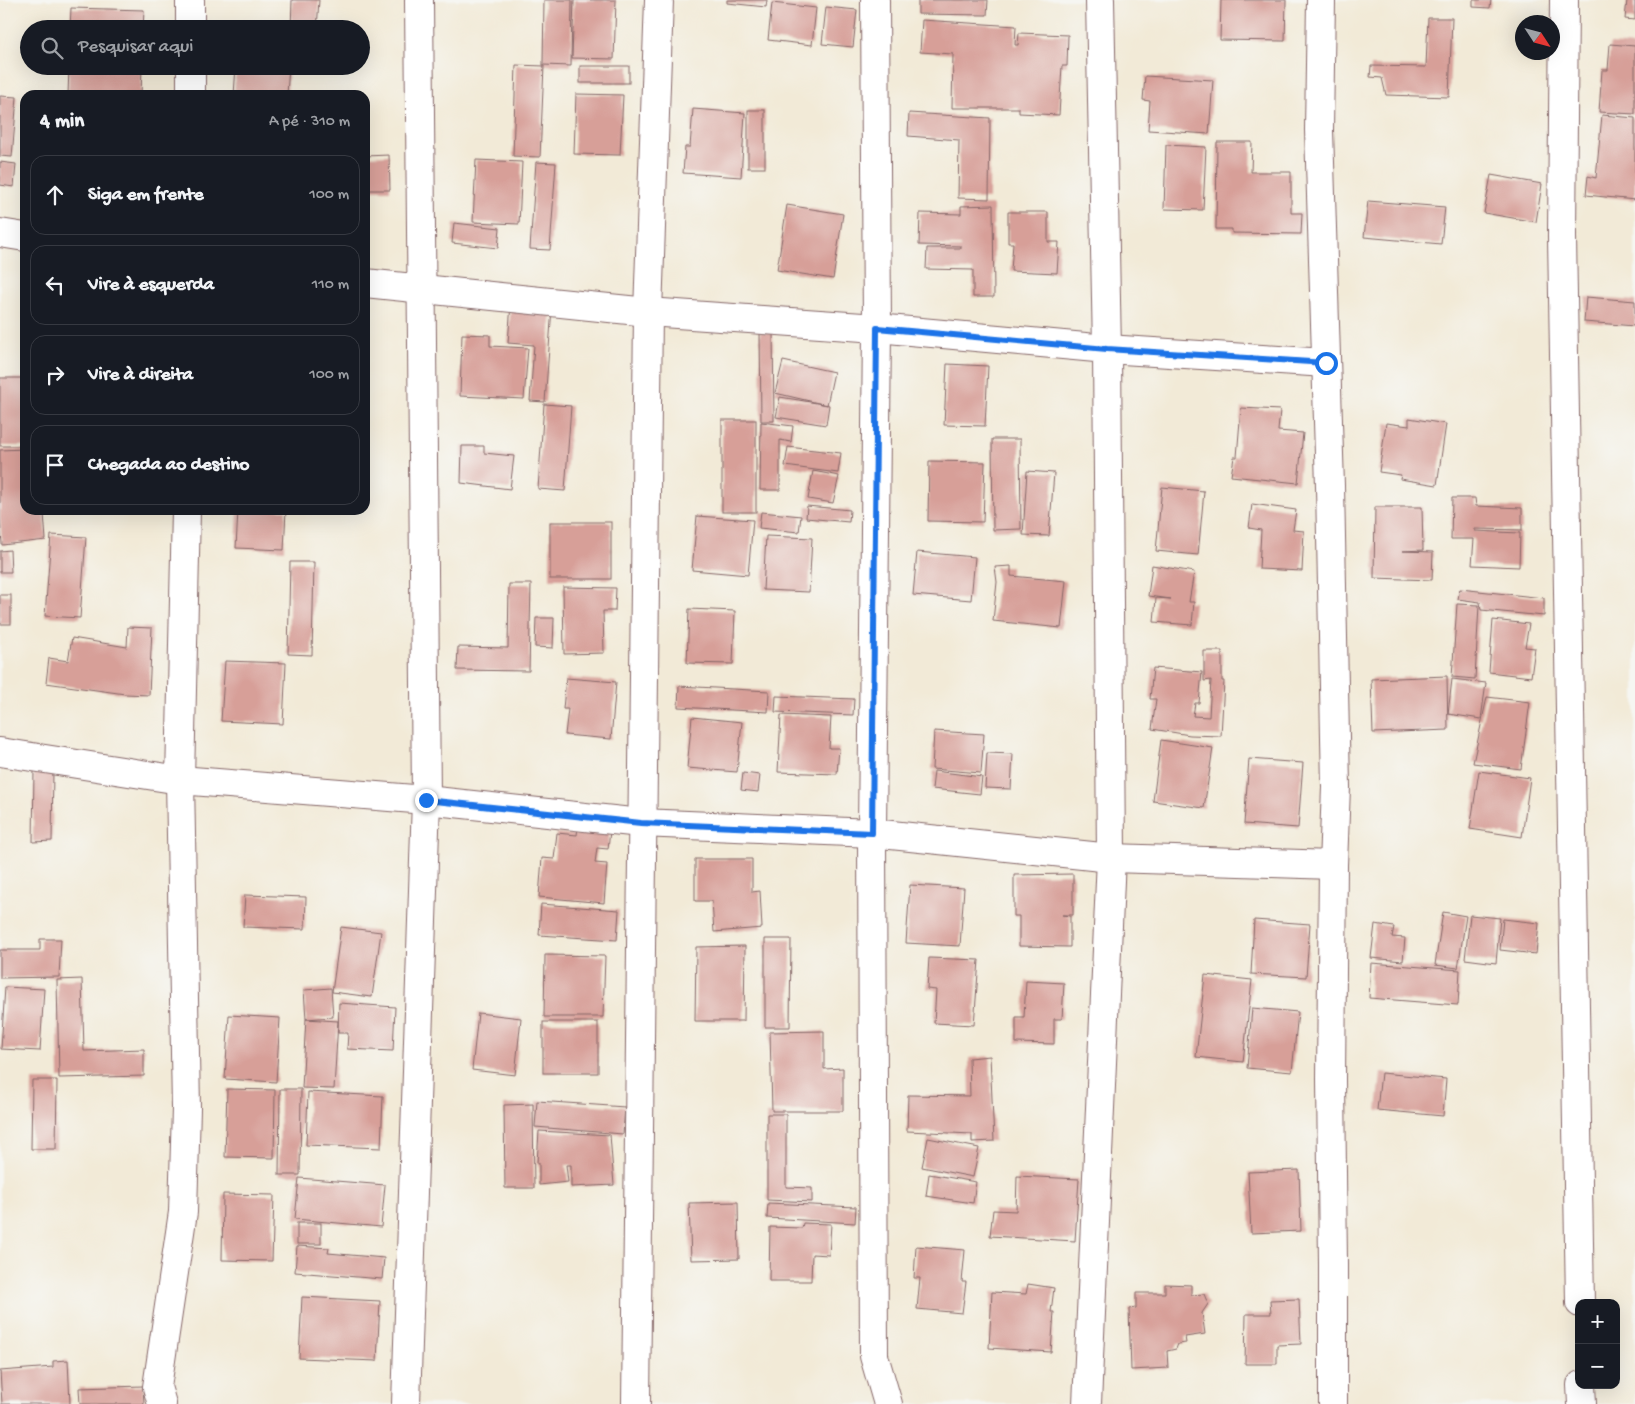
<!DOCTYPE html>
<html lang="pt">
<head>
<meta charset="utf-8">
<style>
	body { margin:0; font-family:"Gochi Hand",sans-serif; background:#20242c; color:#f1f3f6 }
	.controls { position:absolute; right:15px; bottom:15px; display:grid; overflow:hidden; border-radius:10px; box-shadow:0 5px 20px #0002 }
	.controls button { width:45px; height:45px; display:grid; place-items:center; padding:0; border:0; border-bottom:1px solid #363941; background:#171b24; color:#f1f3f6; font:25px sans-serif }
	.compass { position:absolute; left:1515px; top:15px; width:45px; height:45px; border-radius:50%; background:#171b24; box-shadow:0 5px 20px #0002; rotate:126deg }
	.stop { position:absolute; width:15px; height:15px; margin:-11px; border:4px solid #1a73e8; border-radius:50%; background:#fff }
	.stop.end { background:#1a73e8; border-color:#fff; box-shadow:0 1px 5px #0008 }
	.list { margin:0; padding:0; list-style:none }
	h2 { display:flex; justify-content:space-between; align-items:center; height:65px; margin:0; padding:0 20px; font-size:21px }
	h2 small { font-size:16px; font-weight:400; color:#9ea1a6 }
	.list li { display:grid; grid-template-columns:32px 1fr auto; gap:15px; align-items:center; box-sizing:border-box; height:80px; margin:0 10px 10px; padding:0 10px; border:1px solid #363941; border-radius:15px }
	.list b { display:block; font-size:19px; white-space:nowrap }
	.list em { font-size:16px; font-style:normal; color:#9ea1a6 }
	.icon { flex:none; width:28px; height:28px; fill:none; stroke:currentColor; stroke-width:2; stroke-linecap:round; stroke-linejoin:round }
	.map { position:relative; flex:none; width:1635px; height:1404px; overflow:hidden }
	.search { position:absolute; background:#171b24; box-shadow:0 5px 20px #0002; left:20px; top:20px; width:350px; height:55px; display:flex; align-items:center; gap:12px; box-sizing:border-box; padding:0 18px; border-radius:28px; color:#9ea1a6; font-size:19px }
	.panel { position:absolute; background:#171b24; box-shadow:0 5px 20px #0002; left:20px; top:90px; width:350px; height:425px; border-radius:15px }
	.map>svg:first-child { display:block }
</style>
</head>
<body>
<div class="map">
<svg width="1635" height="1404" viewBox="0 0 1635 1404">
	<rect width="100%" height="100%" fill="#f6f6f2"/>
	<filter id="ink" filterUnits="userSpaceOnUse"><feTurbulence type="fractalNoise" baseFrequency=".02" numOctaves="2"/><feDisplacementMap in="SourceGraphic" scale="10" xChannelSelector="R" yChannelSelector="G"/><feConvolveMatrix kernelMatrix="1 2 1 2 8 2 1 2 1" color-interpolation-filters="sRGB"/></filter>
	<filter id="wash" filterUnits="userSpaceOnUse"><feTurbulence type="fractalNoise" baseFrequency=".0096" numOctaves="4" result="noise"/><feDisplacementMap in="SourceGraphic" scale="20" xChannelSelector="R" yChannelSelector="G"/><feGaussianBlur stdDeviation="1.12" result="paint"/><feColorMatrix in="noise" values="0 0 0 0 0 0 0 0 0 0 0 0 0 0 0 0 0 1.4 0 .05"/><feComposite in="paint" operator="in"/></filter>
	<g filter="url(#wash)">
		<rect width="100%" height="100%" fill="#f2ead7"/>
		<g id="blocks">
			<!-- building -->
			<g fill="#d79f98">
				<path d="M292,0h27l-2,29h-26z"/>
				<path d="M544,0h28l-1,66 -28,-1z"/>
				<path d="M574,0h42l-2,59 -42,-1z"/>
				<path d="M727,0h40l-1,7 -39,-4z"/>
				<path d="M918,0h70l-1,15 -69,-1z"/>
				<path d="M1221,0h65l-1,41 -65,-1z"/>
				<path d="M1473,0h18l-1,8 -17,-1z"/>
				<path d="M1627,0l8,1v19l-10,-1z"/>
				<path d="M772,3l44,5 -4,37 -44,-5z"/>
				<path d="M826,7l31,3 -4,37 -31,-3z"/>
				<path d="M71,8l73,2 -1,19h-73z"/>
				<path d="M1428,18h24l-3,79 -63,-2 -4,-17 -12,-1 1,-11 55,1z"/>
				<path d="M922,20l94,6 -1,19h3l1,-12 49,2 -1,31h-5l-3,49 -40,-2v-5h-67l1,-54 -33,-2z"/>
				<path d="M1610,44l25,2v68l-36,-2 3,-42h6z"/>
				<path d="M516,65l28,1 -4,91 -27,-1z"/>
				<path d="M69,66h73l-1,29h-73z"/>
				<path d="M236,66h53l-2,29h-53z"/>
				<rect x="580" y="66" width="49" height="17"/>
				<path d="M1145,76l68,4 -4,54 -61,-4 2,-29 -7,-1z"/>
				<path d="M576,94l47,1 -3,60 -46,-1z"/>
				<path d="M0,96l17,1 -5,60 -12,-1z"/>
				<path d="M693,109l52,4 -4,64 -58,-4 2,-26h5z"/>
				<rect x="748" y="110" width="17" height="58"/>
				<path d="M909,113l81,5 -1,81 -31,-1 1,-58 -51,-4z"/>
				<path d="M1602,115l33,3v82l-49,-5 2,-19 8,2z"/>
				<path d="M1217,142h35l-1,30h40v41h11l-1,21 -69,-1v-4h-16z"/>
				<path d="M1166,145l40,2 -3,63 -39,-1z"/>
				<path d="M389,155l1,35h-25v-34z"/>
				<path d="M476,160l46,2 -3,62 -46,-2z"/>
				<path d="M0,162l16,2 -2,23 -14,-2z"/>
				<path d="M536,162l20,1 -6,87 -20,-1z"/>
				<path d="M1491,175l51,9 -6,38 -52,-9z"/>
				<path d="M1368,201l77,6 -4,37 -77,-7z"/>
				<path d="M787,205l56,9 -10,65 -56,-9z"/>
				<path d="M993,205l1,92h-21v-27l-47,-1 1,-21h34v-2l-42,-1 1,-32 41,1v-8z"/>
				<path d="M1008,212h40v30h11l-2,31 -46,-2 2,-28h-5z"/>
				<path d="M454,223l46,5 -2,20 -46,-5z"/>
				<path d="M1586,297l49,4v25l-51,-4z"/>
				<path d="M511,304l41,4 -7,94 -15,-1 4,-56 -26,-2z"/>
				<path d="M760,332l13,1 1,88h-13z"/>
				<path d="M462,334l28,1v11l38,2 -4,51 -64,-3z"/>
				<path d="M783,361l51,11 -7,33 -52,-12z"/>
				<path d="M947,364l41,2 -3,60 -41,-1z"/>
				<rect x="0" y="378" width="25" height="68"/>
				<path d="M780,397l49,8 -3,20 -50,-8z"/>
				<path d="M544,404l27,2 -6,85 -27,-2z"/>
				<path d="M1241,408l39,2 -2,21 25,2 -5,50 -67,-7 3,-19h3z"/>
				<path d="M1409,418l37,6 -9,61 -37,-6 1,-4 -22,-3 7,-49 23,3z"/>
				<rect x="722" y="420" width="34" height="92"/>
				<path d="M761,422l32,4 -2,16 -11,-2v50h-20z"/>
				<path d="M992,439h28l1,90 -28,1z"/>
				<path d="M462,446h22v7l30,3 -4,33 -49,-6z"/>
				<path d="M788,447l53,6 -3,20 -53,-7z"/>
				<path d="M25,449v61h23v3h-4l2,27 -44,5 -2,-27v-68z"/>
				<path d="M929,461l56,1 -2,60 -55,-1z"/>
				<path d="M813,471l26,5 -6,27 -25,-4z"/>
				<path d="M1027,471l27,2 -5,63 -26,-1z"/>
				<path d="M1162,487l42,4 -6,64 -42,-4z"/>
				<path d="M1452,498h23l1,8 46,2v22l-47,-1v2l45,2 -1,34 -47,-2 2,-26h-23z"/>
				<path d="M1252,504l44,6 -3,20 11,1 -2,40 -43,-2 2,-39 -12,-2z"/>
				<path d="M807,506l43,4 -1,12 -43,-4z"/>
				<path d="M1375,507h47l1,43 -21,1 31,1 -1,28 -58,-2z"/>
				<path d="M238,510h48l-2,40 -48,-2z"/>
				<path d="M761,512l40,4 -2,16 -40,-4z"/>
				<path d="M697,516l56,4 -5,55 -56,-5z"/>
				<rect x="550" y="522" width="61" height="57"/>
				<path d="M51,535l35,2 -6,81 -35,-2z"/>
				<path d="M766,536l46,2 -3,54 -46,-2z"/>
				<path d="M10,550l1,22h-11v-21z"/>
				<path d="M917,552l58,5 -4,43 -58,-5z"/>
				<path d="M290,562h24l-2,93 -24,-1z"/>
				<path d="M1152,565l42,7 -5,30h5l-2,23 -38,-3 2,-24 15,1 -23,-3z"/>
				<path d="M1011,566v10l55,5 -5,47 -68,-7 4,-39 -2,-15z"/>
				<path d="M509,584h22l-2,87 -72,-1 1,-23 50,1z"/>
				<path d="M563,587l53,1 -1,23h-12l1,42 -40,1z"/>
				<path d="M1460,589l84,9v18l-63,-6 -1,-8 -22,-3z"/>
				<rect x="0" y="595" width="11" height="29"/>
				<path d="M1457,604l22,1 -4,74 -23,-2z"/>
				<path d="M689,609l46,2 -2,53 -46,-1z"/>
				<path d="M536,618h18l-1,30 -18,-1z"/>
				<path d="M1493,620l36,4 -4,23 10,1 -4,29 -42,-5z"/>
				<path d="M128,627l24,1 -3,67 -24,-1 -79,-11 3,-25 19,3 4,-23 55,9z"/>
				<path d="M1204,651h18v30h2l-3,55 -31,-1 -38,-6 4,-30h-6l3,-31 49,4 -3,31h-4l-2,13 16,1 2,-37 -7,1z"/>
				<path d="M225,661l61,2 -3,61 -62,-3z"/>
				<path d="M1447,676l1,54 -75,3 -2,-54z"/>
				<path d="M566,678l50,4 -5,57 -46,-4 3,-26h-5z"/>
				<path d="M1452,679l34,4 -5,36 -33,-5z"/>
				<path d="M679,686l90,5 -1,21 -90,-5z"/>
				<path d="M776,696l78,3 -1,16 -78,-3z"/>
				<path d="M1487,697l43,5 -9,67 -48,-6z"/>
				<path d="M781,715l50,2 -2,31h10l-2,26 -59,-2z"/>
				<path d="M692,717l50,5 -5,50 -50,-4z"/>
				<path d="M934,731l50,3 -3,39 -49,-4z"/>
				<path d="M1161,740l52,8 -9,60 -51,-7z"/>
				<path d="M987,753l26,1 -2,35 -26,-1z"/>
				<path d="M1249,759l54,4 -5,65 -54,-4z"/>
				<path d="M53,769l-1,72 -19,1 1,-72z"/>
				<path d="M934,771l48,6 -2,17 -48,-5z"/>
				<path d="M1479,771l51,7 -8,59 -52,-8z"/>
				<path d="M743,773l17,2 -2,17 -17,-2z"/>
				<path d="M578,827l32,4 -2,18 -11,-1 -2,15 12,1 -3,39 -65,-6 3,-39 12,1 3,-26 20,2z"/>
				<path d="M695,859h57v33l8,-1 2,37 -48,4 -2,-31h-17z"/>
				<path d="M1073,874v41h-11l8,1v31l-51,-1v-30h-5v-41z"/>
				<path d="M910,885l54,3 -4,58 -54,-3z"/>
				<path d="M245,895l61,2 -1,32 -62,-2z"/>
				<path d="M541,904l78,6 -2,30 -78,-5z"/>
				<path d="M1443,912l23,4 -8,52 -23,-3z"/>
				<path d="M1470,915l30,3 -4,45 -31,-4z"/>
				<path d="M1503,919l36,4 -3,31 -36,-4z"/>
				<path d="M1254,920l56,4 -4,53 -55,-3z"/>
				<path d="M1375,924l19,3 -2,10 13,1 -2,23 -32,-3z"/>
				<path d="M341,927l40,5 -9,65 -40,-5z"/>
				<path d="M40,939h21l-2,38 -59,1v-28h40z"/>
				<path d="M765,939h26l-1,88h-25z"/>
				<path d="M745,946l-1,75h-49l1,-74z"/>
				<path d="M545,955l60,1 -2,61h-59z"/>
				<path d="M929,958l50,2 -5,65 -40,-2 2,-33 -9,-1z"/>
				<path d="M1371,963l89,7 -2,35 -89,-7z"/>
				<path d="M1205,975l47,5 -9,82 -47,-5z"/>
				<path d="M82,979l2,72 60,-2v27l-85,2 -2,-98z"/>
				<path d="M1026,981l38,2 -2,36h-8v25l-38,-1v-26h8z"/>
				<path d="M5,987l39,2 -4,62 -39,-2z"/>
				<path d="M331,988l2,29 -27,2 -2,-29z"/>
				<path d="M339,1003l56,4 -2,44 -46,-2 1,-16h-10z"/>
				<path d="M1252,1008l46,4 -6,60 -45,-4z"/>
				<path d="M478,1013l43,5 -6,57 -43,-5z"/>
				<path d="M229,1015l51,3 -4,64 -51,-3z"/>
				<path d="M306,1019l32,2 -4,68 -32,-1z"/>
				<rect x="543" y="1022" width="55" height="51"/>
				<path d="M824,1031v38l19,-1v43h-71l-2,-79z"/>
				<path d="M990,1056l4,85 -22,1v-8l-65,-3 1,-36 62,1 -1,-38z"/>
				<path d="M1381,1073l65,6 -3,37 -66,-6z"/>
				<path d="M32,1080h25l-1,69h-25z"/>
				<path d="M227,1089l48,1 -1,68 -49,-1z"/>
				<path d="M280,1089h21l-1,86h-21z"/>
				<path d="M308,1092l75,4 -2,52 -75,-3z"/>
				<path d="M537,1101l88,6 -2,27 -88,-7z"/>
				<path d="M533,1104l1,84h-29l-1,-83z"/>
				<path d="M767,1114h19v73l26,1v14l-45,-2z"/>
				<path d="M539,1131l71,4 4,50 -43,2v-22h-5l2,17 -29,3v-22h-2z"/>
				<path d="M928,1138l51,10 -6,29 -51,-10z"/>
				<path d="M1299,1170l2,61 -50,2 -3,-61z"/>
				<path d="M929,1174l47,8 -3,21 -47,-7z"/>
				<path d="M1017,1176l62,3 -4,62 -85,-5 3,-26 23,1z"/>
				<path d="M299,1178l86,7 -4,42 -86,-8z"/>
				<path d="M223,1194l51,1 -2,66 -50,-1z"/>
				<path d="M738,1202l1,57 -48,1 -2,-57z"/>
				<path d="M768,1203l88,4 -1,16 -88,-5z"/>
				<rect x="297" y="1223" width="24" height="21"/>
				<path d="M803,1223l28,1 -2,31 -17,-1 -1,27h-42l1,-54 32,1z"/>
				<path d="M297,1246l32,2 -1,5 56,5 -2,21 -87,-7z"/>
				<path d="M916,1246l49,4 -3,32h4l-4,31 -45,-4 3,-31h-6z"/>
				<path d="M1028,1284l26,4 -3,24h3l-3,40 -62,-4 3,-56 34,2z"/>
				<path d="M1165,1284l26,1v10l13,-1 4,10 -6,9 3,21 -20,3 1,6 -8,1 -2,5 -9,2 1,17 -37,2 -2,-61 7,-1v-15h29z"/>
				<path d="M302,1297l78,4 -3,60 -78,-3z"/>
				<path d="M1299,1299l2,45 -24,1v19h-32l1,-50h25l-1,-14z"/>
				<path d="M68,1360l2,44h-68l-2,-33 53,-4v-6z"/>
				<path d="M143,1386l1,18h-64l-1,-16z"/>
			</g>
		</g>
	</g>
	<g filter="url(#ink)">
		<use href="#blocks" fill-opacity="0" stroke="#856667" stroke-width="1"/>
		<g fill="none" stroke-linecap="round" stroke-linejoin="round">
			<!-- minor casing -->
			<g stroke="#856667" stroke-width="30">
				<g id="minor">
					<path d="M190,0v29"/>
					<path d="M875,0l2,328 -5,505 2,523 14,48"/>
					<path d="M1321,0l-2,130 11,356 6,301 -3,78 -2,214 2,186v139"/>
					<path d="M1564,0l-2,236 18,1067"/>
					<path d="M191,66v29"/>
					<path d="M0,233l25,4"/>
					<path d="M365,283l283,29 229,16 230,21 219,14"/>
					<path d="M0,752l180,28 246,20 215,23 231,10 239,25 222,7"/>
					<path d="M1581,1385l1,19"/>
					<path d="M162,1404l-5,-17 26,-175 3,-104 -6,-328 6,-270"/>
					<path d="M406,1404l20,-604 -7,-800"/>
					<path d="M636,1404l12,-1092 11,-312"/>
					<path d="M1087,1404l24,-546 -4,-509 -7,-349"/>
				</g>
			</g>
			<!-- minor -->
			<use href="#minor" stroke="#fff" stroke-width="28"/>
		</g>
	</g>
	<g fill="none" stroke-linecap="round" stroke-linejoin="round" filter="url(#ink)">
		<!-- route -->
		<path stroke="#1a73e8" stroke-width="6" d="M426,800l215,23 231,10 5,-505 230,21 219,14"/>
	</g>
</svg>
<div class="controls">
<button>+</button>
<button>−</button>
</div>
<svg class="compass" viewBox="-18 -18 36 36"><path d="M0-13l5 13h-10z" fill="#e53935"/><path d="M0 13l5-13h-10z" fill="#9ea1a6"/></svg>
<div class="stop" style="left:1326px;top:363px"></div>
<div class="stop end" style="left:426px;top:800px"></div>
<div class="search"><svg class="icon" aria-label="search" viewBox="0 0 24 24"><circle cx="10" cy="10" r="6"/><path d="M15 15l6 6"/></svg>Pesquisar aqui</div>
<section class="panel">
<h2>4 min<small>A pé · 310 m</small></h2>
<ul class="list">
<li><svg class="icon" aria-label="ahead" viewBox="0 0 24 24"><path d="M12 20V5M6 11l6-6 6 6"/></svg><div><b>Siga em frente</b></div><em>100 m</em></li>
<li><svg class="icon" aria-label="left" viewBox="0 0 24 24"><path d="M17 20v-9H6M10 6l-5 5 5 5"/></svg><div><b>Vire à esquerda</b></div><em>110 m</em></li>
<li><svg class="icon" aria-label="right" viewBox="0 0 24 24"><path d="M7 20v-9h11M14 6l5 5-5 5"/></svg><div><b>Vire à direita</b></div><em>100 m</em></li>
<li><svg class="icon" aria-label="arrive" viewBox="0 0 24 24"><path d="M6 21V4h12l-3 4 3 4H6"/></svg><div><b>Chegada ao destino</b></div></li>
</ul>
</section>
</div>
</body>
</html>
